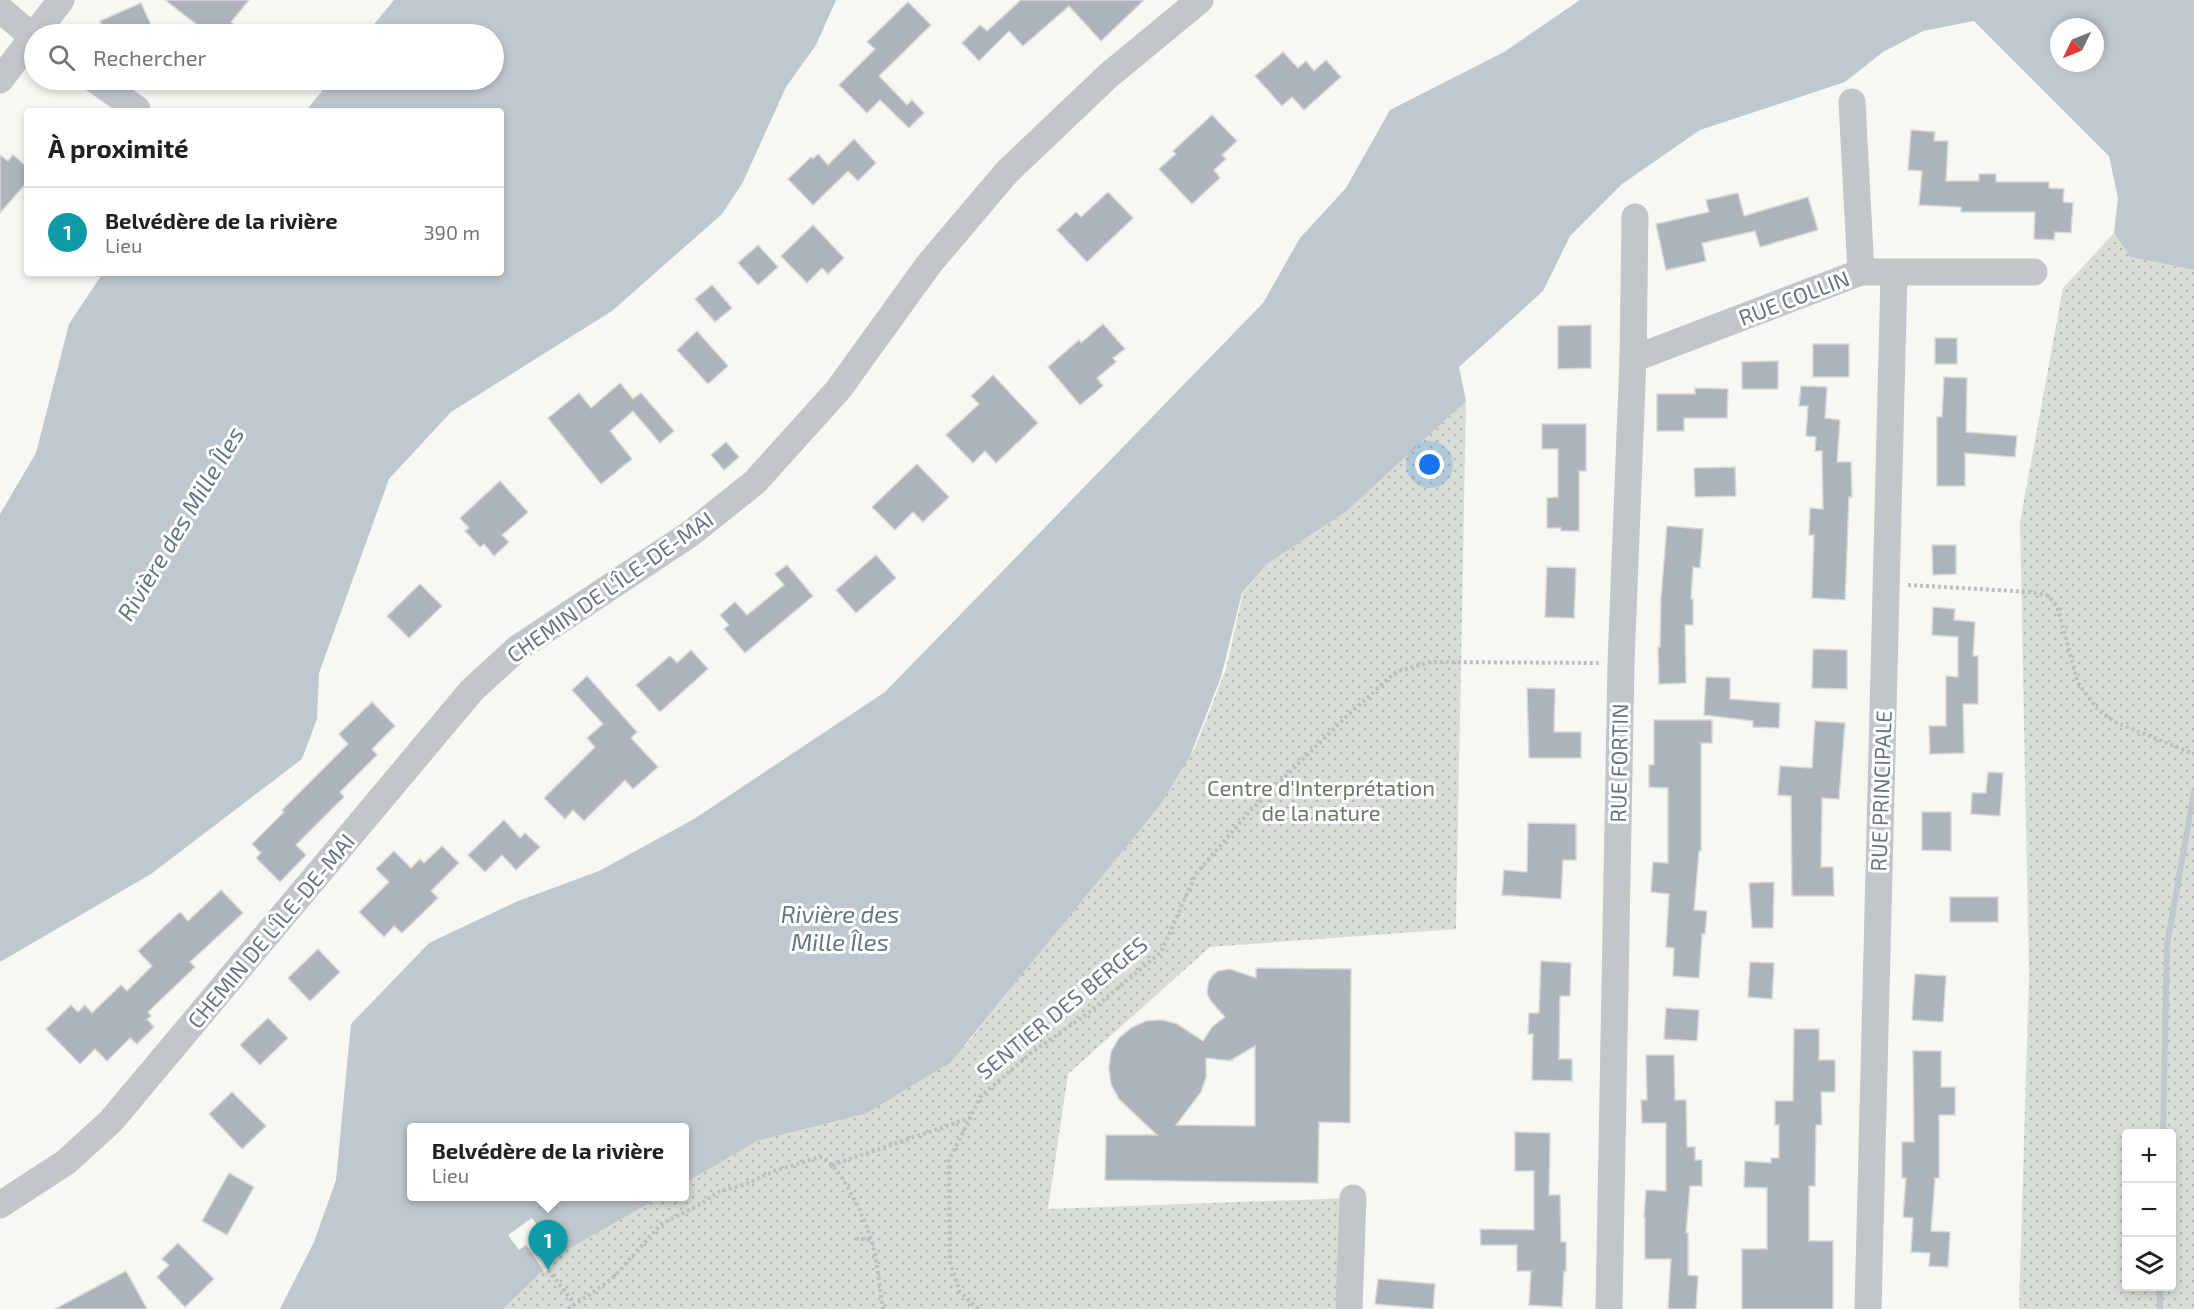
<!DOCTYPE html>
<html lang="fr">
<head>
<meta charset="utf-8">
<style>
	body { margin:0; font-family:"Exo 2",sans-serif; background:#f2f2f2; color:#202124 }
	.controls { position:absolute; right:18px; bottom:18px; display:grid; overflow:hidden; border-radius:6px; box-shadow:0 3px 9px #0003 }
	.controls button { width:54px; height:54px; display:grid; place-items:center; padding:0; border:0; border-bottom:2px solid #e0e0e0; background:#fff; color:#202124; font:30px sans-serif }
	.compass { position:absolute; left:2050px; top:18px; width:54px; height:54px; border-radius:50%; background:#fff; box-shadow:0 3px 9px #0003; rotate:227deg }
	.you { position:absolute; left:1430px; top:465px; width:21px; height:21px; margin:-15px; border:4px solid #fff; border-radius:50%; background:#1a73e8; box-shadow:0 0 0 9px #1a73e833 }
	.badge { display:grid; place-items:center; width:39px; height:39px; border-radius:50%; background:#111827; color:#fff; font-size:20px; font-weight:700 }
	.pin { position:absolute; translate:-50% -50px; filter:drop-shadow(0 2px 3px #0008) }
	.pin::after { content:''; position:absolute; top:32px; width:21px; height:18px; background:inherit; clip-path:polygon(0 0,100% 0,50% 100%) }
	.popup { position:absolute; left:407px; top:1123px; width:282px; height:78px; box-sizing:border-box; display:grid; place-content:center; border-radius:6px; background:#fff; filter:drop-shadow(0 2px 4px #0005); font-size:20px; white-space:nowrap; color:#757577 }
	.popup b { font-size:22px; color:#202124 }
	.popup::after { content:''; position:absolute; left:50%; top:100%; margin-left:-12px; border:12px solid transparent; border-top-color:#fff }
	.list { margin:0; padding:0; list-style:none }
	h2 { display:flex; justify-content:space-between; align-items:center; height:78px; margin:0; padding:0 24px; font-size:26px }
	h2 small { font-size:20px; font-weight:400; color:#757577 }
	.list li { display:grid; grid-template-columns:39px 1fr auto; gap:18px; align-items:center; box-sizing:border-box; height:90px; padding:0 24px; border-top:2px solid #e0e0e0 }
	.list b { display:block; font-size:22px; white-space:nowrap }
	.list p { margin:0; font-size:20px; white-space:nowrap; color:#757577 }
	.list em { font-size:20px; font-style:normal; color:#757577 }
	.icon { flex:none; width:33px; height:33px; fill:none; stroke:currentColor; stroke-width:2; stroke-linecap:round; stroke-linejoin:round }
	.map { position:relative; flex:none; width:2194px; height:1309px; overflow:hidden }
	.search { position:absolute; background:#fff; box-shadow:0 3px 9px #0003; left:24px; top:24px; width:480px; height:66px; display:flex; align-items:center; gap:15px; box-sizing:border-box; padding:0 21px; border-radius:33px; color:#757577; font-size:22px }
	.panel { position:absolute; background:#fff; box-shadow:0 3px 9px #0003; left:24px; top:108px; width:480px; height:168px; border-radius:6px }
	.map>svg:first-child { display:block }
</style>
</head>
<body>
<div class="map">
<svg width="2194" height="1309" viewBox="0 0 2194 1309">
	<defs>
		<pattern id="park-dots" width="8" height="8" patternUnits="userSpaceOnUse" patternTransform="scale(1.5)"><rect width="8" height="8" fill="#d8ded5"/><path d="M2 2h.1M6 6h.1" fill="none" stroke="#b3b9b2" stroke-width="1.8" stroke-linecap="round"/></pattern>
	</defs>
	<rect width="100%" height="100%" fill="#f7f7f4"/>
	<!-- park -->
	<g fill="url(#park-dots)" fill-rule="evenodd">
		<path d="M2114,233l16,24 64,13v1039h-175l10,-334 -9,-453 43,-234zM2126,1134h46v152h-46z"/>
		<path d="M1466,401l-10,528 -246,18 -142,127 -20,135 303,-11 -4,111h-844l57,-55 100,-57 24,-1 1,-13 72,-42 108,-27 101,-69 193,-244 36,-53 31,-79 17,-76 24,-29 80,-53z"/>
	</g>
	<!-- water -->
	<g fill="#bfc8ce" fill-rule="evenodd">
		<path d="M394,0h442l-20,45 -30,42 -43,95 -21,32 -110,97 -161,101 -62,67 -70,194 -2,46 -15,40 -151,115 -151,88v-448l36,-61 33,-129 34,-51h398v-162h-198l6,-4 22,-27h163v-46h-128z"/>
		<path d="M1580,0h614v270l-64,-13 -16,-24 4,-35 -9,-42 -135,-135 -51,10 -40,21 -38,30 -145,48 -78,54 -52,52 -27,55 -84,76 7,34 -119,110 -80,53 -25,29 -21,84 -31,79 -30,49 -209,257 -86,52 -108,27 -72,42 -1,-55h-272v68l248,1 -100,57 -57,55h-223l34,-67 22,-62 15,-156 78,-81 89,-42 81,-30 95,-52 191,-127 378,-389 37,-65 46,-50 44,-78 114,-58zM2059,27h36v36h-36z"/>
	</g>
	<!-- pier -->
	<path fill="#f7f7f4" d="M532,1218l11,14 -10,8 19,26 -7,7 -19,-28 -7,5 -11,-15z"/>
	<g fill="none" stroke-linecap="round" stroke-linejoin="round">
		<!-- stream -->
		<g stroke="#bfc8ce" stroke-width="6">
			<path d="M2163,1134l4,-189 27,-153"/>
			<path d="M2160,1309v-23"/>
		</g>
	</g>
	<!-- building -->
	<g fill="#acb3ba" stroke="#d8d8d6" stroke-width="1.5" fill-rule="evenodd">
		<path d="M165,0h84l-18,22 17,12h-39z"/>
		<path d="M1021,0h123l-43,41 -32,-35 -46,40 -14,-15 -30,30 -17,-18 18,-18 7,6z"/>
		<path d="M908,2l23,23 -52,51 28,29 5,-5 12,13 -15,15 -29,-28 -13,13 -28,-28 36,-36 -8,-7z"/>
		<path d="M141,3l14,31h-49l-6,-13z"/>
		<path d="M1283,52l15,16 8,-7 8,10 12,-11 15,17 -37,33 -12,-13 -10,9 -27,-30z"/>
		<path d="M1212,115l25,26 -15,14 4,4 -12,11 6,8 -28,26 -33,-35 17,-15 -3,-3z"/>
		<path d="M1911,130l24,2 -1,9h14l-2,40h33v-7h17v8h53v6l15,1 -1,13 10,1 -2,30 -16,-1 -1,8 -20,-1 1,-27h-74v-5l-42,-2 3,-34 -14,-1z"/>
		<path d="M854,139l22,24 -18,18 -10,-10 -35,34 -25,-26 23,-22 2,2 5,-5 10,11z"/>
		<path d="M0,155l8,6 5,-6 14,12v15l-27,31z"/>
		<path d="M1108,192l25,26 -46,44 -30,-32 19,-18 5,5z"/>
		<path d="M1738,193l6,23 64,-19 10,33 -58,17 -5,-16 -53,12 4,18 -40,9 -10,-46 53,-12 -3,-12z"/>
		<path d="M813,225l31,33 -16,16 -6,-6 -15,15 -26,-27z"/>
		<path d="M758,245l20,22 -20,18 -20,-22z"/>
		<path d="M712,285l20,23 -17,14 -20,-23z"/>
		<path d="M1103,324l22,25 -12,9 3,4 -19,16 6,8 -23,19 -32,-38 31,-27 2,3z"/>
		<path d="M1591,325v43l-33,1v-43z"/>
		<path d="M697,331l31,35 -20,18 -31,-34z"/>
		<rect x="1935" y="338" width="22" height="26"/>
		<rect x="1813" y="344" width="36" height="33"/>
		<path d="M1778,361v28h-36v-27z"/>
		<path d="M993,375l45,48 -42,40 -11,-12 -12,12 -27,-28 33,-31 -8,-8z"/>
		<path d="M1944,377l23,1 -1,54 51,4 -2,21 -50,-4v33h-28v-69h5z"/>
		<path d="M620,383l13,16 8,-6 33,38 -14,12 -27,-32 -23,20 22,28 -31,25 -53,-66 31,-25 12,15z"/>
		<path d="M1801,386l26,1 -2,31 15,2 -3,42h14l1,35h-3l-4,103 -33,-2 2,-63h-5l1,-27 13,1 -1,-58h-7l1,-14 -10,-1 2,-30h-9z"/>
		<path d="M1695,388l33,1 -1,29h-43v13h-27v-37h38z"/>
		<path d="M1542,424h44v47h-7v60h-18v-3h-14v-30l11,-1v-48h-16z"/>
		<path d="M726,442l13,15 -15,13 -13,-15z"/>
		<path d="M917,464l32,33 -26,25 -10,-10 -18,18 -23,-23z"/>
		<path d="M1735,467l1,29 -41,1 -1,-29z"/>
		<path d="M500,481l28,31 -26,23 7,7 -15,14 -10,-12 -4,3 -15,-16 4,-3 -9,-10z"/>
		<path d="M1667,526l36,3 -3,39 -7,-1 -2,32h2v26h-8l1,58 -27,1 -1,-37h2l1,-49z"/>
		<path d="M1932,545h24v29l-23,1z"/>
		<path d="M876,555l20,23 -40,35 -20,-23z"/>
		<path d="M787,565l26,31 -68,57 -21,-24 5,-4 -9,-10 15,-13 12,13 37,-30 -9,-11z"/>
		<path d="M1547,567l29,1 -2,50 -29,-1z"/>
		<path d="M420,584l22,22 -33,32 -22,-22z"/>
		<path d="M1933,607l22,2 -1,11 21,2 -2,34h5v48h-15l1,49 -34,1 -1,-28h17v-50l12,1v-40l-26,-2z"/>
		<path d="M1813,649l34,1v39l-35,-1z"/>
		<path d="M691,650l17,19 -48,43 -24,-27 34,-29 7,7z"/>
		<path d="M587,676l50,56 -6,6 27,29 -25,22 -8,-9 -41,41 -11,-11 -8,9 -21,-21 51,-51 -8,-9 16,-14 -31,-34z"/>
		<path d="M1706,677l24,1v21l50,4 -1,25 -26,-1v-6l-49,-6z"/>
		<path d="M1527,688l28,1 -1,43h27v26h-52z"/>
		<path d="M372,702l23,24 -23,23 5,6 -37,37 4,5 -48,48 10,10 -26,27 -24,-24 5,-5 -9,-9 32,-32 -2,-2 66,-66 -9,-10z"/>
		<path d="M1654,720h58v23h-11v108h-2l-5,59 13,1 -2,23h-3l-3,44 -26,-2 1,-28 -8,-1 3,-53 -18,-2 2,-30 15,1v-75l-19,-1v-22h5z"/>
		<path d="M1815,721l30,2 -6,76 -17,-1 -1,69h12l1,29h-42l-1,-100 -13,-1 2,-29 32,2z"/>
		<path d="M1988,772l15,1 -3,43 -29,-2 1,-21h14z"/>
		<path d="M1922,812h29v39l-29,-1z"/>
		<path d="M504,820l16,18 5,-5 15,14 -24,23 -14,-15 -17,17 -17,-17z"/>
		<path d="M1528,823l48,1v36h-13l-2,39 -59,-4 2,-25 23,2z"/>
		<path d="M442,846l17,17 -28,28 7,7 -36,35 -8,-7 -10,11 -25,-25 30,-30 -13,-13 18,-18 17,17 9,-9 4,4z"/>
		<path d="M1774,882l-1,46h-21l-3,-45z"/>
		<path d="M221,890l22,23 -53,49 5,5 -47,45 3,4 -4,3 7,8 -17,17 -7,-6 -23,23 -12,-12 -15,15 -34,-35 25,-24 7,7 7,-7 7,8 29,-28 6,6 25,-25 -14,-15 42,-39 8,9z"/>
		<rect x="1950" y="897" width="48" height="25"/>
		<path d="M318,949l22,23 -30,29 -22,-23z"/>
		<path d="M1541,961l30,2 -1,33h-10l-1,63h13v22l-40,-1 1,-46h-5l1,-21h10z"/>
		<path d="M1750,962l24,1 -2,36 -24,-2z"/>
		<path d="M1256,968l95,1 -1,154 -31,-1 -1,61 -213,-3 1,-45h51l-38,-36 -8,-15 -2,-16 2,-16 8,-14 12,-10 15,-7 16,-1 15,4 26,17 9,-14 13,-10 -15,-17 -3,-7 2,-12 4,-6 5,-4 12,-2 26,9zM1255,1046v80l-79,-1 25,-33 5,-15v-19l27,3 -2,-1z"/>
		<path d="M1915,974l31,2 -3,46 -31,-2z"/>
		<path d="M1666,1008l33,2 -2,31 -33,-2z"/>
		<path d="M268,1018l20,20 -28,27 -20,-20z"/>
		<path d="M1794,1029h25v31h16v32h-14l1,33h-6l-1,61h-6v55h24v68h-91v-60h25v-61l-23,-1 1,-26 26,2v-5h8v-33h-4v-24h18z"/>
		<path d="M1913,1051h28v36h14v28h-16v63h-4l-4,53 19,1 -2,35 -19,-1 1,-13 -19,-1 2,-34 -10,-1 3,-39h-4v-36h12z"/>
		<path d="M1646,1055h28l1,45h11l1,47h8v13h7v26h-12l-4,47h2v42l10,1 -2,33h-28l3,-50h-26v-41h-1l2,-28 20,1v-68h-24l-1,-23h6z"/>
		<path d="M232,1092l34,34 -24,23 -33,-35z"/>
		<path d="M1515,1132l35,1 -1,62h11l1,47h5v29h-2l-2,36 -33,-2 2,-34h-14v-26h-36l-1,-16 54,1v-59h-19z"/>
		<path d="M229,1173l25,14 -27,48 -25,-14z"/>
		<path d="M178,1243l36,36 -29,28 -28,-30 12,-12 -7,-6z"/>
		<path d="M126,1271l21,38h-92z"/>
		<path d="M1378,1279l57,5 -2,25 -58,-5z"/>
	</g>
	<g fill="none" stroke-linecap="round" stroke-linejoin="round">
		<!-- path -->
		<g stroke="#bcbec1" stroke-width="4" stroke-dasharray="3 3" stroke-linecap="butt">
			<path d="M1908,585l123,7 17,4 9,10 21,77 20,27 17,12 79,32"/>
			<path d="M832,1165l138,-47"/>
			<path d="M871,1238l-14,1 14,1"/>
			<path d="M548,1270l26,33"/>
			<path d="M568,1309l44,-30 49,-55 42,-21 14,-11 29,-8 28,-13 46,-14c20,6 45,62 51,82 7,23 8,47 12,70"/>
			<path d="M978,1309l-18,-17 -10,-30 -1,-102 32,-64 50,-43 56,-39 74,-62 35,-78 53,-62 99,-97 48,-43 34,-10 169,1"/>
		</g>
		<!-- minor -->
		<g stroke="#c2c6c9" stroke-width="27">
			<path d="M0,9l34,29"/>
			<path d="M0,80l61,-80"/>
			<path d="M95,80l42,29"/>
			<path d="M1852,102l9,170"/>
			<path d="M1633,359l228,-87h173"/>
			<path d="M0,1205l66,-43 45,-41 361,-431 46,-42 172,-114 65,-52 83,-92 91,-126 78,-92 102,-97 91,-75"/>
			<path d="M1349,1309l4,-111"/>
			<path d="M1609,1309l12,-646 12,-304 2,-142"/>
			<path d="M1868,1309l26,-1035"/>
		</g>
	</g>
	<g text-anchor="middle" stroke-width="6" stroke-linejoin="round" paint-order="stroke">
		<!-- street labels -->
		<g font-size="22" fill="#657585" stroke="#fff">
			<text transform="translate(1794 298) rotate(-21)" y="8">RUE COLLIN</text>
			<text transform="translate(610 587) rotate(-35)" y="8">CHEMIN DE L'ÎLE-DE-MAI</text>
			<text transform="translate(1619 763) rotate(-89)" y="8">RUE FORTIN</text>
			<text transform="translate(1881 791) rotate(-88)" y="8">RUE PRINCIPALE</text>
			<text transform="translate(271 931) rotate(-50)" y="8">CHEMIN DE L'ÎLE-DE-MAI</text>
			<text transform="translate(1062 1008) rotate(-39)" y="8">SENTIER DES BERGES</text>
		</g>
		<!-- park labels -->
		<g font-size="22" fill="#687c64" stroke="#fff">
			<text x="1321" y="796">Centre d'Interprétation<tspan x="1321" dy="25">de la nature</tspan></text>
		</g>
		<!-- water labels -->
		<g font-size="24" font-style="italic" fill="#617782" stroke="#fff">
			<text transform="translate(181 524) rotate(-59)" y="8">Rivière des Mille Îles</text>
			<text x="840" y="923">Rivière des<tspan x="840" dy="28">Mille Îles</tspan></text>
		</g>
	</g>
</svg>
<div class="controls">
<button>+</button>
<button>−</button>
<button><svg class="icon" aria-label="layers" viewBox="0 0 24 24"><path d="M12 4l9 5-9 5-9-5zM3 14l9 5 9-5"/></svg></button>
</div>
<svg class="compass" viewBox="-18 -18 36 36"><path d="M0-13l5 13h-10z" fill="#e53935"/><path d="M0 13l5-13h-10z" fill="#757577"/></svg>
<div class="you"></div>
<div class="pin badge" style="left:548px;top:1270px;background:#0f9aa8">1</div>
<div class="popup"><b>Belvédère de la rivière</b>Lieu</div>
<div class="search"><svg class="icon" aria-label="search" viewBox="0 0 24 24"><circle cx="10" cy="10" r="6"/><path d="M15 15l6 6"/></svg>Rechercher</div>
<section class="panel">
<h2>À proximité<small></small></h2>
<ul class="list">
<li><span class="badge" style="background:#0f9aa8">1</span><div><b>Belvédère de la rivière</b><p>Lieu</p></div><em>390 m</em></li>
</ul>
</section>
</div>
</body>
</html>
